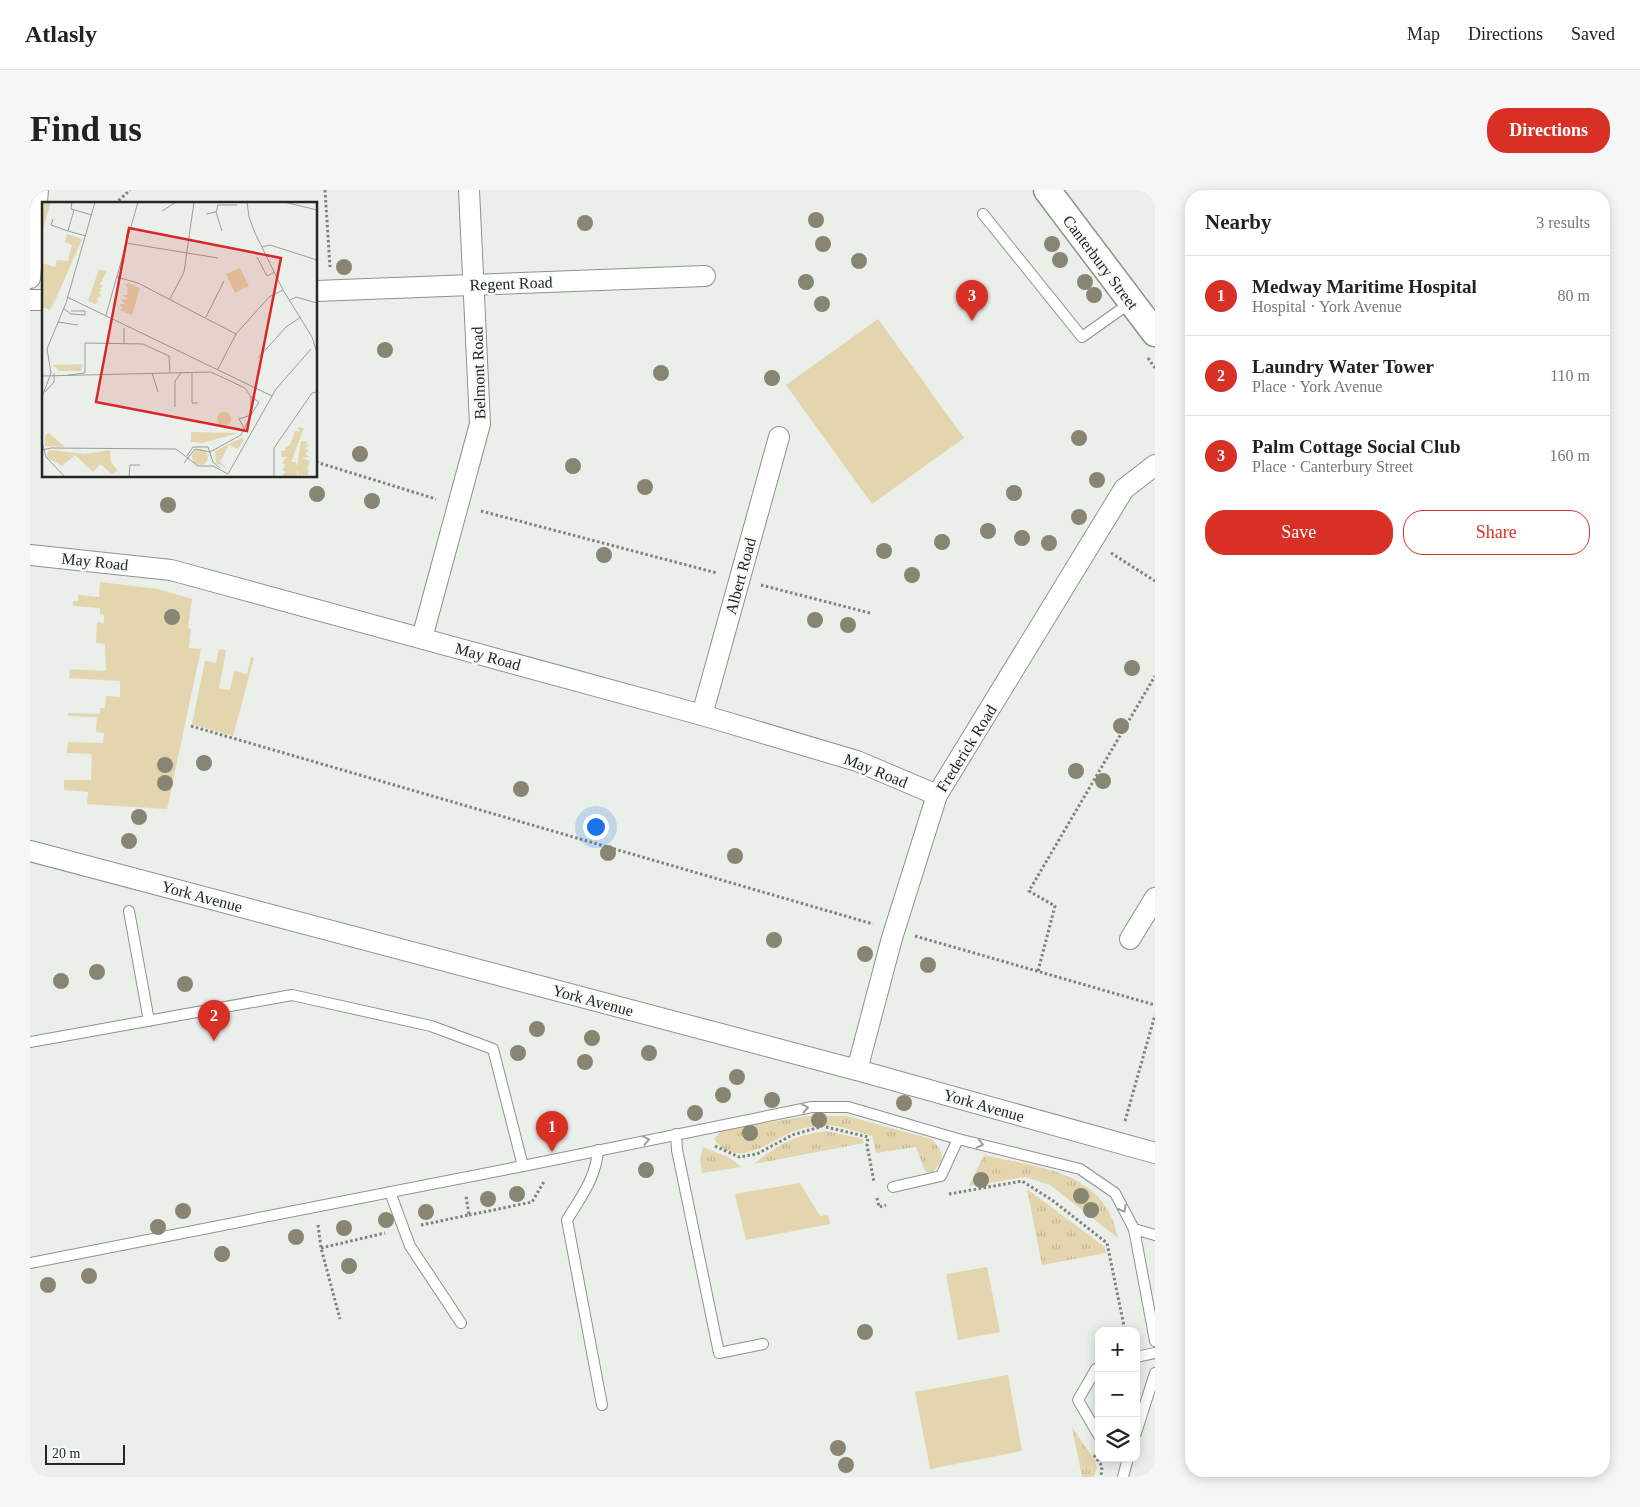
<!DOCTYPE html>
<html lang="en">
<head>
<meta charset="utf-8">
<style>
	body { margin:0; font-family:"Times New Roman",serif; background:#f6f6f6; color:#222 }
	.controls { position:absolute; right:15px; bottom:15px; display:grid; overflow:hidden; border-radius:10px; box-shadow:0 2px 12px #0003 }
	.controls button { width:45px; height:45px; display:grid; place-items:center; padding:0; border:0; border-bottom:1px solid #e0e0e0; background:#fff; color:#222; font:25px sans-serif }
	.scale { position:absolute; left:15px; bottom:12px; width:80px; box-sizing:border-box; padding-left:5px; border:2px solid #252725; border-top:0; font-size:14px; line-height:18px; white-space:nowrap; color:#252725; -webkit-text-stroke:4px #f7fdf7; paint-order:stroke }
	.you { position:absolute; left:565px; top:636px; width:18px; height:18px; margin:-12px; border:4px solid #fff; border-radius:50%; background:#1a73e8; box-shadow:0 0 0 8px #1a73e833 }
	.badge { display:grid; place-items:center; width:32px; height:32px; border-radius:50%; background:#d93025; color:#fff; font-size:16px; font-weight:700 }
	.pin { position:absolute; translate:-50% -41px; filter:drop-shadow(0 1px 2px #0008) }
	.pin::after { content:''; position:absolute; top:26px; width:18px; height:15px; background:inherit; clip-path:polygon(0 0,100% 0,50% 100%) }
	.list { margin:0; padding:0; list-style:none }
	h2 { display:flex; justify-content:space-between; align-items:center; height:65px; margin:0; padding:0 20px; font-size:21px }
	h2 small { font-size:16px; font-weight:400; color:#767676 }
	.list li { display:grid; grid-template-columns:32px 1fr auto; gap:15px; align-items:center; box-sizing:border-box; height:80px; padding:0 20px; border-top:1px solid #e0e0e0 }
	.list b { display:block; font-size:19px; white-space:nowrap }
	.list p { margin:0; font-size:16px; white-space:nowrap; color:#767676 }
	.list em { font-size:16px; font-style:normal; color:#767676 }
	.actions { display:flex; gap:10px; padding:15px 20px }
	.actions a { flex:1; padding:11px 0; border:1px solid #d93025; border-radius:20px; text-align:center; font-size:18px; color:#d93025 }
	.actions .main { background:#d93025; color:#fff }
	.icon { flex:none; width:28px; height:28px; fill:none; stroke:currentColor; stroke-width:2; stroke-linecap:round; stroke-linejoin:round }
	.map { position:relative; flex:none; width:1125px; height:1287px; overflow:hidden; border-radius:20px }
	header { display:flex; align-items:center; gap:30px; box-sizing:border-box; height:70px; padding:0 25px; background:#fff; border-bottom:1px solid #e0e0e0 }
	header strong { font-size:24px }
	nav { display:flex; gap:28px; margin-inline-start:auto; font-size:18px }
	.intro { display:flex; align-items:center; justify-content:space-between; box-sizing:border-box; height:120px; padding:0 30px }
	h1 { margin:0; font-size:35px }
	.button { padding:12px 22px; border-radius:20px; background:#d93025; color:#fff; font-size:18px; font-weight:700 }
	main { display:flex; gap:30px; padding:0 30px }
	aside { flex:1; background:#fff; border-radius:20px; box-shadow:0 2px 12px #0003 }
	.map>svg:first-child { display:block }
</style>
</head>
<body>
<header>
<strong>Atlasly</strong>
<nav><a>Map</a><a>Directions</a><a>Saved</a></nav>
</header>
<div class="intro"><h1>Find us</h1><a class="button">Directions</a></div>
<main>
<div class="map">
<svg width="1125" height="1287" viewBox="0 0 1125 1287">
	<defs>
		<pattern id="grass-tufts" width="24" height="20" patternUnits="userSpaceOnUse" patternTransform="scale(1.25)"><rect width="24" height="20" fill="#e3d5ad"/><path d="M3 7l-1-3M5 7V3M7 7l1-3M15 17l-1-3M17 17v-4M19 17l1-3" fill="none" stroke="#c3b795"/></pattern>
	</defs>
	<rect width="100%" height="100%" fill="#eaefea"/>
	<!-- grass -->
	<g fill="url(#grass-tufts)">
		<path d="M777,926h40l84,23c13,12 15,22 0,34l-6,-2 -9,-24 -40,6 -4,-17c-18,-5 -37,-13 -56,-10 -6,1 -14,2 -19,4 -26,9 -59,42 -83,9l8,-9z"/>
		<path d="M796,941l37,8 1,4 -110,21c24,-20 42,-29 72,-33z"/>
		<path d="M673,957l27,11 11,9 -39,6 -2,-14z"/>
		<path d="M954,965c55,13 121,15 134,83l-68,-53 -24,-8 -57,9z"/>
		<path d="M997,999l78,58 1,6 -64,12z"/>
		<path d="M1042,1237l23,34 2,7 -3,9h-12z"/>
	</g>
	<!-- garden -->
	<g fill="#e3d5ad">
		<path d="M848,129l86,119 -92,66 -86,-119z"/>
		<path d="M70,392l58,7 34,10 -4,29 3,1 -2,19 12,1 -34,160 -80,-5 1,-12 -24,-2v-10h27l1,-26 -25,-1 1,-11 35,1 1,-10 -8,-1 1,-15 -29,-1v-3l32,1v-6h5l1,-12 14,1v-16l-51,-3 1,-9 36,2 -1,-27 -9,-1 1,-21 7,1v-8l-4,-1v-6l-27,-2v-5h5v-6l21,2z"/>
		<path d="M189,459l7,1 -7,38 11,2 4,-19 13,3 4,-17 3,1 -21,78 -41,-12 13,-63 11,2z"/>
		<path d="M770,993l20,33 8,-1 2,9 -84,16 -11,-46z"/>
		<path d="M957,1077l13,65 -42,8 -12,-66z"/>
		<path d="M978,1185l14,76 -92,18 -15,-77z"/>
	</g>
	<g fill="none" stroke-linecap="round" stroke-linejoin="round">
		<!-- service casing -->
		<g stroke="#8d928d" stroke-width="12">
			<g id="service">
				<path d="M953,24l99,123 48,-34"/>
				<path d="M99,721l20,110"/>
				<path d="M0,852l262,-47 139,31 62,23 30,117"/>
				<path d="M646,944l1,16 42,203 44,-9"/>
				<path d="M568,960c-2,28 -17,47 -31,70l35,185"/>
				<path d="M863,997l48,-11 17,-37"/>
				<path d="M360,1002l20,54 51,77"/>
				<path d="M1104,1039l21,6"/>
				<path d="M0,1073l493,-97 289,-59h36l110,32 122,30 35,24 19,36 21,112"/>
				<path d="M1106,1167l19,-4"/>
				<path d="M1069,1178l-3,1 -18,31 21,36"/>
				<path d="M1106,1243l19,-60"/>
				<path d="M1093,1287l5,-19"/>
			</g>
		</g>
		<!-- minor casing -->
		<g stroke="#8d928d" stroke-width="22">
			<g id="minor">
				<path d="M0,88l8,-88"/>
				<path d="M286,101l389,-15"/>
				<path d="M0,110h14"/>
				<path d="M0,365l141,15 531,145 155,46 80,34"/>
				<path d="M392,448l58,-214 -11,-234"/>
				<path d="M672,525l77,-278"/>
				<path d="M0,661l827,219 298,83"/>
				<path d="M1100,749l25,-41"/>
				<path d="M827,880l35,-132 45,-143 187,-306 31,-24"/>
			</g>
		</g>
		<!-- tertiary casing -->
		<g stroke="#8d928d" stroke-width="29">
			<path id="tertiary" d="M1017,0l108,143"/>
		</g>
		<!-- path -->
		<g stroke="#7f837f" stroke-width="3" stroke-dasharray="2.5 2.5" stroke-linecap="butt">
			<path d="M295,0l5,77"/>
			<path d="M85,14l15,-14"/>
			<path d="M1118,168l7,10"/>
			<path d="M286,272l120,37"/>
			<path d="M451,321l236,62"/>
			<path d="M1081,363l44,28"/>
			<path d="M731,395l109,28"/>
			<path d="M161,536l682,198"/>
			<path d="M885,746l240,69"/>
			<path d="M1008,781l17,-65 -26,-15 126,-215"/>
			<path d="M1095,931l30,-106"/>
			<path d="M796,937l42,10 -1,8 7,37"/>
			<path d="M685,956l24,11 18,-3 35,-19 28,-8"/>
			<path d="M919,1004l73,-13 30,19 55,43 18,88"/>
			<path d="M847,1008l2,9 7,-2"/>
			<path d="M439,1025l63,-13 13,-22"/>
			<path d="M288,1035l3,23 19,71"/>
			<path d="M391,1035l48,-10 -3,-19"/>
			<path d="M291,1058l64,-15"/>
			<path d="M1064,1265l8,11 -1,11"/>
		</g>
		<!-- service -->
		<use href="#service" stroke="#fff" stroke-width="10"/>
		<!-- minor -->
		<use href="#minor" stroke="#fff" stroke-width="20"/>
		<!-- tertiary -->
		<use href="#tertiary" stroke="#fff" stroke-width="26"/>
	</g>
	<!-- trees -->
	<g fill="#888572">
		<circle cx="786" cy="30" r="8"/>
		<circle cx="555" cy="33" r="8"/>
		<circle cx="793" cy="54" r="8"/>
		<circle cx="1022" cy="54" r="8"/>
		<circle cx="1030" cy="70" r="8"/>
		<circle cx="829" cy="71" r="8"/>
		<circle cx="314" cy="77" r="8"/>
		<circle cx="776" cy="92" r="8"/>
		<circle cx="1055" cy="92" r="8"/>
		<circle cx="1064" cy="105" r="8"/>
		<circle cx="792" cy="114" r="8"/>
		<circle cx="355" cy="160" r="8"/>
		<circle cx="631" cy="183" r="8"/>
		<circle cx="742" cy="188" r="8"/>
		<circle cx="1049" cy="248" r="8"/>
		<circle cx="330" cy="264" r="8"/>
		<circle cx="543" cy="276" r="8"/>
		<circle cx="1067" cy="290" r="8"/>
		<circle cx="615" cy="297" r="8"/>
		<circle cx="984" cy="303" r="8"/>
		<circle cx="287" cy="304" r="8"/>
		<circle cx="342" cy="311" r="8"/>
		<circle cx="138" cy="315" r="8"/>
		<circle cx="1049" cy="327" r="8"/>
		<circle cx="958" cy="341" r="8"/>
		<circle cx="992" cy="348" r="8"/>
		<circle cx="912" cy="352" r="8"/>
		<circle cx="1019" cy="353" r="8"/>
		<circle cx="854" cy="361" r="8"/>
		<circle cx="574" cy="365" r="8"/>
		<circle cx="882" cy="385" r="8"/>
		<circle cx="142" cy="427" r="8"/>
		<circle cx="785" cy="430" r="8"/>
		<circle cx="818" cy="435" r="8"/>
		<circle cx="1102" cy="478" r="8"/>
		<circle cx="1091" cy="536" r="8"/>
		<circle cx="174" cy="573" r="8"/>
		<circle cx="135" cy="575" r="8"/>
		<circle cx="1046" cy="581" r="8"/>
		<circle cx="1073" cy="591" r="8"/>
		<circle cx="135" cy="593" r="8"/>
		<circle cx="491" cy="599" r="8"/>
		<circle cx="109" cy="627" r="8"/>
		<circle cx="99" cy="651" r="8"/>
		<circle cx="578" cy="663" r="8"/>
		<circle cx="705" cy="666" r="8"/>
		<circle cx="744" cy="750" r="8"/>
		<circle cx="835" cy="764" r="8"/>
		<circle cx="898" cy="775" r="8"/>
		<circle cx="67" cy="782" r="8"/>
		<circle cx="31" cy="791" r="8"/>
		<circle cx="155" cy="794" r="8"/>
		<circle cx="507" cy="839" r="8"/>
		<circle cx="562" cy="848" r="8"/>
		<circle cx="488" cy="863" r="8"/>
		<circle cx="619" cy="863" r="8"/>
		<circle cx="555" cy="872" r="8"/>
		<circle cx="707" cy="887" r="8"/>
		<circle cx="693" cy="905" r="8"/>
		<circle cx="742" cy="910" r="8"/>
		<circle cx="874" cy="913" r="8"/>
		<circle cx="665" cy="923" r="8"/>
		<circle cx="789" cy="930" r="8"/>
		<circle cx="720" cy="943" r="8"/>
		<circle cx="616" cy="980" r="8"/>
		<circle cx="951" cy="990" r="8"/>
		<circle cx="487" cy="1004" r="8"/>
		<circle cx="1051" cy="1006" r="8"/>
		<circle cx="458" cy="1009" r="8"/>
		<circle cx="1061" cy="1020" r="8"/>
		<circle cx="153" cy="1021" r="8"/>
		<circle cx="396" cy="1022" r="8"/>
		<circle cx="356" cy="1030" r="8"/>
		<circle cx="128" cy="1037" r="8"/>
		<circle cx="314" cy="1038" r="8"/>
		<circle cx="266" cy="1047" r="8"/>
		<circle cx="192" cy="1064" r="8"/>
		<circle cx="319" cy="1076" r="8"/>
		<circle cx="59" cy="1086" r="8"/>
		<circle cx="18" cy="1095" r="8"/>
		<circle cx="835" cy="1142" r="8"/>
		<circle cx="808" cy="1258" r="8"/>
		<circle cx="816" cy="1275" r="8"/>
	</g>
	<!-- one-way arrows -->
	<defs><path id="oneway-chevron" d="M-2-3.5L2.5 0L-2 3.5" fill="none" stroke-width="1.6" stroke-linecap="round" stroke-linejoin="round" transform="scale(1.25)"/></defs>
	<g stroke="#9d9e9d">
		<use href="#oneway-chevron" transform="translate(775 918) rotate(-10)"/>
		<use href="#oneway-chevron" transform="translate(616 950) rotate(-12)"/>
		<use href="#oneway-chevron" transform="translate(950 954) rotate(14)"/>
		<use href="#oneway-chevron" transform="translate(1093 1019) rotate(63)"/>
	</g>
	<g text-anchor="middle" stroke-width="5" stroke-linejoin="round" paint-order="stroke">
		<!-- street labels -->
		<g font-size="16" fill="#252725" stroke="#f7fdf7">
			<text transform="translate(1071 72) rotate(53)" y="6">Canterbury Street</text>
			<text transform="translate(481 93) rotate(-2)" y="6">Regent Road</text>
			<text transform="translate(448 183) rotate(-92)" y="6">Belmont Road</text>
			<text transform="translate(65 371) rotate(6)" y="6">May Road</text>
			<text transform="translate(710 386) rotate(-75)" y="6">Albert Road</text>
			<text transform="translate(458 466) rotate(15)" y="6">May Road</text>
			<text transform="translate(936 558) rotate(-58)" y="6">Frederick Road</text>
			<text transform="translate(846 580) rotate(22)" y="6">May Road</text>
			<text transform="translate(172 706) rotate(15)" y="6">York Avenue</text>
			<text transform="translate(563 810) rotate(15)" y="6">York Avenue</text>
			<text transform="translate(954 915) rotate(16)" y="6">York Avenue</text>
		</g>
	</g>
	<!-- overview -->
	<g transform="translate(12 12)">
		<rect width="275" height="275" fill="#eaefea"/>
		<path d="M25,32l15,5 -31,71 5,-20 -14,-6 20,-15 -7,-2 2,-7 11,1 4,-16 -7,-3zM41,162l-2,7h-22l-6,-6zM149,230l48,1 -37,10 -11,-1zM7,231l16,14 -20,-1v-11zM199,236l3,1 -6,10 -9,-4 -9,17 8,7 -12,-6 -1,-12zM150 255a8 8 0 1 1 16 0a8 8 0 1 1-16 0ZM7,248l35,4 26,-4 1,12 7,9 -6,3 -12,-10 -7,8 -18,-17 -13,11 -16,-9z" fill="#e3d5ad"/>
		<path d="M0,0h9l-9,30z" fill="#e3d5ad"/>
		<path d="M0,61l21,6 -13,41 -8,-3zM198,66l9,18 -14,7 -9,-19zM57,67l8,2 -7,13 3,2 -4,3 4,2h-4l2,5 -5,3 3,2 -4,3 -7,-3zM86,81l12,5 -8,27 -14,-5 4,-1 -2,-5h5l-4,-4 7,-1 -6,-4h5l1,-7 -4,-3zM175 217a7 7 0 1 1 14 0a7 7 0 1 1-14 0ZM256,225l6,1 -13,34h5l1,5 4,-26 8,1 -5,2 5,1 -4,4 4,1 -4,4 5,3 -9,1 9,3 -3,9h3l-3,4 4,1h-13l-1,-8v9l-12,1 -2,-3 3,-2 -4,-3 4,-2h-4l4,-2 -4,-2 5,-6h-5l-1,-6 6,-1 -3,-2 6,-3 5,-14h4z" fill="#e3d5ad"/>
		<path fill="none" stroke="#9b9f9b" stroke-width="1" d="M30,0l-1,7 21,6M205,0l2,15 6,16 28,57 29,47 5,16M242,0l33,8M32,8l-6,21 18,5M120,9l14,-9M174,10l6,19M164,12l10,-2 2,-7h19M11,17l-2,6 17,6M84,41l92,15M220,45l8,-2 47,15M215,55l10,19 8,-4M75,75l21,6 98,51M25,95l205,99M128,97l14,-27 10,-70M248,98l6,-3 21,6M22,107l7,5 14,1v-4h-14M64,113l32,-113M164,115l18,-36M16,120l20,3M82,142v-16M216,156l28,-31 15,-10M275,159v37M176,167l18,-35 33,-37 14,-7M150,170v31h6M110,171l6,19M26,173l17,-2v-30l58,1 26,12 1,17M0,174l169,-4 34,16 6,9v18l-10,20 -31,17 -15,-3 -11,14M3,190l9,-10v-9M0,195l9,-24 -4,-24 19,-46 29,-101M133,205v-26l6,-8M202,226l-5,-9 12,-4 8,-13 -8,-5M0,240l4,15 19,20M0,248l9,-2 125,1 22,17h15l15,8M145,254l6,-9h15l5,15 7,6M186,272l48,-85 35,-40M87,275l1,-12h10M232,275v-29l38,-55 4,-1"/>
		<path fill="#d62828" fill-opacity="0.15" stroke="#d62828" stroke-width="2.5" d="M87,26l152,30 -34,173 -151,-29z"/>
		<rect width="275" height="275" fill="none" stroke="#252725" stroke-width="2.5"/>
	</g>
</svg>
<div class="controls">
<button>+</button>
<button>−</button>
<button><svg class="icon" aria-label="layers" viewBox="0 0 24 24"><path d="M12 4l9 5-9 5-9-5zM3 14l9 5 9-5"/></svg></button>
</div>
<div class="scale">20 m</div>
<div class="you"></div>
<div class="pin badge" style="left:522px;top:962px">1</div>
<div class="pin badge" style="left:184px;top:851px">2</div>
<div class="pin badge" style="left:942px;top:131px">3</div>
</div>
<aside>
<h2>Nearby<small>3 results</small></h2>
<ul class="list">
<li><span class="badge">1</span><div><b>Medway Maritime Hospital</b><p>Hospital · York Avenue</p></div><em>80 m</em></li>
<li><span class="badge">2</span><div><b>Laundry Water Tower</b><p>Place · York Avenue</p></div><em>110 m</em></li>
<li><span class="badge">3</span><div><b>Palm Cottage Social Club</b><p>Place · Canterbury Street</p></div><em>160 m</em></li>
</ul>
<div class="actions"><a class="main">Save</a><a>Share</a></div>
</aside>
</main>
</body>
</html>
